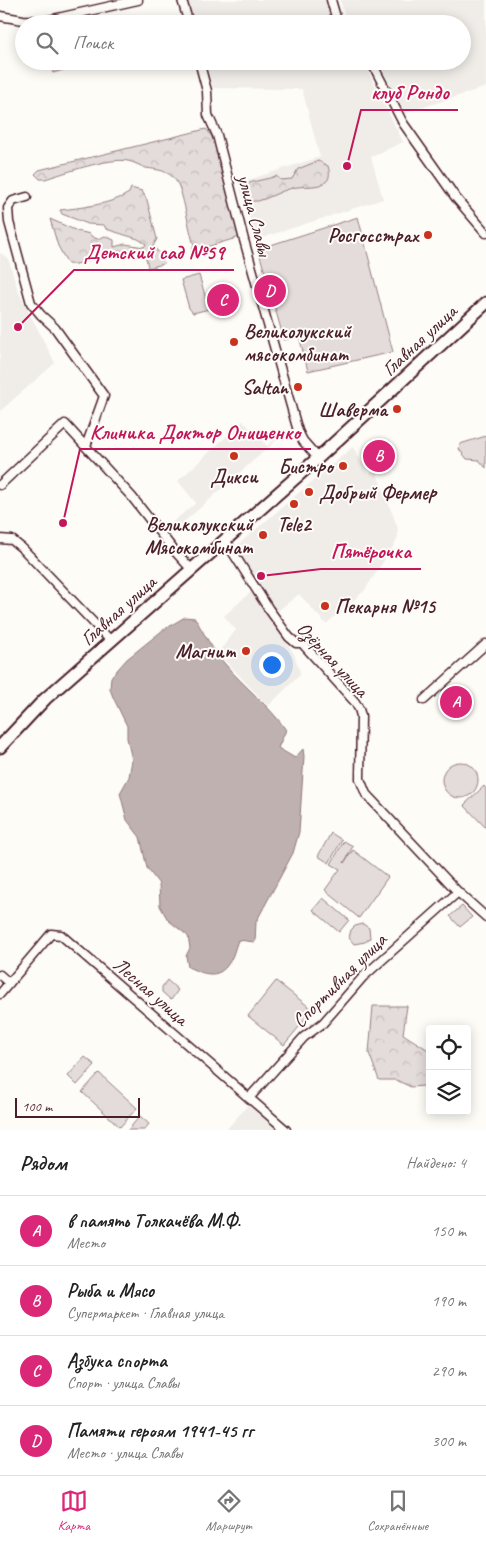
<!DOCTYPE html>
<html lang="ru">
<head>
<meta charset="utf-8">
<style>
	body { margin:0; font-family:Caveat,sans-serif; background:#f2f2f2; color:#222 }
	.controls { position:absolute; right:15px; bottom:15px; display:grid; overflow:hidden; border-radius:5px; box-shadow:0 2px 12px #0003 }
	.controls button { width:45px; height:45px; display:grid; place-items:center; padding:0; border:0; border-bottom:1px solid #e0e0e0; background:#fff; color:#222; font:25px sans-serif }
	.scale { position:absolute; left:15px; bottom:12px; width:125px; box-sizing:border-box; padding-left:5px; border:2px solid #4a1f2b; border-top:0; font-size:14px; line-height:18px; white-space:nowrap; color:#4a1f2b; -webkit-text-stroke:4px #fdfcf7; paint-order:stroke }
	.you { position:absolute; left:271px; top:664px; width:18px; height:18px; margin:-12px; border:4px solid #fff; border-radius:50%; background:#1a73e8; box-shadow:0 0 0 8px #1a73e833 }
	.badge { display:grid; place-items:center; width:32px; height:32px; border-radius:50%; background:#db2777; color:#fff; font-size:16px; font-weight:700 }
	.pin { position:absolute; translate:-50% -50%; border:2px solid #fff; box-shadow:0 1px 5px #0006 }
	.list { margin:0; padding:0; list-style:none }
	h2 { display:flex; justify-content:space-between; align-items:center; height:65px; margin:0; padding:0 20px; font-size:21px }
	h2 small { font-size:16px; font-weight:400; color:#767676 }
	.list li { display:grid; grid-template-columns:32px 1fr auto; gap:15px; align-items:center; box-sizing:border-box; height:70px; padding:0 20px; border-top:1px solid #e0e0e0 }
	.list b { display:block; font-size:19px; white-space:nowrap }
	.list p { margin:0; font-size:16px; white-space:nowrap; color:#767676 }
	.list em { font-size:16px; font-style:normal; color:#767676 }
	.icon { flex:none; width:28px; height:28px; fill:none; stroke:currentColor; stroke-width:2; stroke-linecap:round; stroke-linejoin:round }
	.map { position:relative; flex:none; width:486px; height:1130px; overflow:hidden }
	.search { position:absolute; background:#fff; box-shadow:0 2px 12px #0003; left:15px; right:15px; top:15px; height:55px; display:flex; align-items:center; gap:12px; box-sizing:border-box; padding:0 18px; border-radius:28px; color:#767676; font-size:19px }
	.sheet { height:345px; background:#fff }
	nav { display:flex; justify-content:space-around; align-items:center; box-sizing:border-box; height:70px; border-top:1px solid #e0e0e0; background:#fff; font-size:14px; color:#767676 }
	nav a { display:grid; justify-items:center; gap:2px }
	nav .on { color:#db2777 }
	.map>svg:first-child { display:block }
</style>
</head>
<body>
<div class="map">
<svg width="486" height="1130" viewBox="0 0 486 1130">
	<defs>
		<pattern id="forest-crowns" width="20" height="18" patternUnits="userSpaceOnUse" patternTransform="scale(1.25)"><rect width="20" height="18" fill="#e3dcda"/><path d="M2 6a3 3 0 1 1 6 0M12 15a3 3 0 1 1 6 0" fill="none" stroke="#c4bcbb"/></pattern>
	</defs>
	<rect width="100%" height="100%" fill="#fdfcf7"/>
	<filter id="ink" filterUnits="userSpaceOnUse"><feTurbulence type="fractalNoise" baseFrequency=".02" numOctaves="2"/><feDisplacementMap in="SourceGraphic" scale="10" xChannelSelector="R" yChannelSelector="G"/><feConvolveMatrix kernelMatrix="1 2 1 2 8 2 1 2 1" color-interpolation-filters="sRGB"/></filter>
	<g filter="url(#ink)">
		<!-- built -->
		<g fill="#f0ece8">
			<path d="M187,0h138l7,24h-138z"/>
			<path d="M340,0h146v87l-81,26 -27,-52h84v-37h-115z"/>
			<path d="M205,61h155l7,8 36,73 -32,15 12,42 -125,40 -2,-4 -2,1 -15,-53 81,-26 -18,-68 -89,-1z"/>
			<path d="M0,253l8,5 10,33 37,72 -55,48z"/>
			<path d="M243,421l24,25 10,-8v-5h6l1,4 -5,1 -104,92 -5,-6 26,-21 -18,-22z"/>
			<path d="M353,447l15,27 8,-3 21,55 1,10 -2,6 -32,49 -38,33 -27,-30 -24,19 -42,-64z"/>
			<path d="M252,591l42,63 6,18v3l-32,31 -50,-53 18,-23 -12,-14z"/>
			<path d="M248,1105l29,25h-51z"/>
		</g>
		<!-- forest -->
		<g fill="url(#forest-crowns)" stroke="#967e82">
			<path d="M206,129c15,12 27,87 34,108l-47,14 -1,-1 2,-5c-5,-14 -11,-55 -18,-64 -8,-11 -17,-11 -30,-13 -6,-2 -12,-6 -18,-7 -19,-4 -63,12 -83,18h-5l-5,-5 4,-4z"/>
			<path d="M318,161l10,5c8,26 -22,18 -36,22 -12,3 -22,10 -34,13h-6l-4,-3 -3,-8 1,-5c8,-5 20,-5 30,-9l5,4 11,-1 6,-10z"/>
			<path d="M131,188l11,3 5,9 10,39 -4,7 9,10 1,8 -15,4c-1,-6 -2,-15 -8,-18 -2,-1 -41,3 -43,4 -2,1 -4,4 -6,5 -6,4 -17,6 -23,5l-10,-18 -8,-27 27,12 13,3 2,3 6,2 7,-3 9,4v7l11,-3 19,3 2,-3 -8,-5 -32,-10 -2,-4 -16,-1 -26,-10 -2,-4c19,-2 53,-6 69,-17z"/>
			<path d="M373,1006h34l-4,28 27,17v44l-7,-9 -12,1 -15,-7h-17l-10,-27z"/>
		</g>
		<!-- green -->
		<g fill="#e3dcda" stroke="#967e82">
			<path d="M49,61h38v2l-34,10z"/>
			<path d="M358,217l35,135 -85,19 -9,-35 -15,4 -12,-43 3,-7 -7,-7 -10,-34z"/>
			<path d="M199,275l10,34 -16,4 -4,-5 -8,-28z"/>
			<path d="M486,436v32l-7,-8 -12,-1 -8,-10 1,-5z"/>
			<circle cx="460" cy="780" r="18"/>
			<path d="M484,786l2,3v39l-22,-23z"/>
			<path d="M331,833l11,7 -13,23 -11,-7z"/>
			<path d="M344,841l9,5 -9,17 9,-13 35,27 -29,41 -34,-28 15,-21 -9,-5z"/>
			<path d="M323,898l26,22 -10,12 -26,-22z"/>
			<path d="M462,906l10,11 -12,10 -10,-11z"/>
			<path d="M363,924l6,4 1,10 -5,4 -11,2 -5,-6 2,-8 4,-4z"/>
			<path d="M167,980l11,10 -7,10 -9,-8v-5z"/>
			<path d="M276,981l37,29 -29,35 -36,-29z"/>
			<path d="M85,1057l10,8 -18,20 -9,-9z"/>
			<path d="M99,1073l38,35 -17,19 -38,-35z"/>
			<path d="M140,1116l9,8 -5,6h-16z"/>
		</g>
		<!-- water -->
		<path fill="#c0b1b1" stroke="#91777b" d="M185,617l10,1c9,16 18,32 30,46 19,23 44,41 61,66l-8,18 17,10 8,-9 1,7 -5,76 -6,21 -37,69 -1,20 -17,-2c-2,5 -3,10 -5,15 -10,24 -24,22 -45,12l-2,-11 4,-8 -2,-12 -20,-16 -8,-14 -1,-22 -12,-16 -7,-31 -13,-17 -7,-27 9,-16 3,-17 -5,-22v-12l-14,-29 -3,-8 1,-12 16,-18 36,-29z"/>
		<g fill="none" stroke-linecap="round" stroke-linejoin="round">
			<!-- minor casing -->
			<g stroke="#4a1f2b" stroke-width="11">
				<g id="minor">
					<path d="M182,0l7,24"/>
					<path d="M331,0l7,24"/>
					<path d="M0,16l23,4 21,1 94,-21"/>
					<path d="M199,61l8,30 1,24 9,20 27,105 54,191 5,10 15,17"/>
					<path d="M369,61l6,8 28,54 53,75 30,35"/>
					<path d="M27,197l-14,4 -5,7 1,14 22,81 10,12 14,13 49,68 -18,50"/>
					<path d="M0,485l65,-61 67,73 40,51 20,22"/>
					<path d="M0,539l12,1 11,9 88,92"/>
					<path d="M225,540l43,68 21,29 7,6h6l53,59 4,7 2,7 -1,63 6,15 92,98 28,25"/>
					<path d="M424,700l62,-56"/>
					<path d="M0,975l9,8"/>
					<path d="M0,994l51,-60 10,1 225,195"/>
					<path d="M249,1098l55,-61 19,-14 40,-46 95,-85"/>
				</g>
			</g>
			<!-- secondary casing -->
			<g stroke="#4a1f2b" stroke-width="15">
				<path id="secondary" d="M0,747l45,-48 273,-241 168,-155"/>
			</g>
			<!-- minor -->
			<use href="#minor" stroke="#fdfcf7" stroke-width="8"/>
			<!-- secondary -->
			<use href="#secondary" stroke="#fdfcf7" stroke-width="11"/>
		</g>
	</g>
	<!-- markers -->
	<g fill="#c8321e" stroke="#fdfcf7" stroke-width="2">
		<circle cx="428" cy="235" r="5"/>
		<circle cx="234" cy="342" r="5"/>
		<circle cx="298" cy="387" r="5"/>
		<circle cx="397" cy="409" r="5"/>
		<circle cx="234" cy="456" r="5"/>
		<circle cx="343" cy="466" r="5"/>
		<circle cx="309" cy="492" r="5"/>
		<circle cx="294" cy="504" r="5"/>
		<circle cx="263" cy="535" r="5"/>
		<circle cx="325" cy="606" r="5"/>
		<circle cx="246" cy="651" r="5"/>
	</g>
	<g text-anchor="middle" stroke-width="4" stroke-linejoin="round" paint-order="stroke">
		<!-- street labels -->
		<g font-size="20" fill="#4a1f2b" stroke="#fdfcf7">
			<text transform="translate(255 215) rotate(75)" y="7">улица Славы</text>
			<text transform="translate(419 340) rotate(-43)" y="7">Главная улица</text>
			<text transform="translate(118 610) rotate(-42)" y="7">Главная улица</text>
			<text transform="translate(333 659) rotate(47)" y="7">Озёрная улица</text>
			<text transform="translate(339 980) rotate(-45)" y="7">Спортивная улица</text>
			<text transform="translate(151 991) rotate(41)" y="7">Лесная улица</text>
		</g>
		<!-- poi labels -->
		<g font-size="20" font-weight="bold" fill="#4a1f2b" stroke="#fdfcf7" text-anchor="end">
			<text x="418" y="242">Росгосстрах</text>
			<text x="244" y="338" text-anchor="start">Великолукский<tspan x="244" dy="23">мясокомбинат</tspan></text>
			<text x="288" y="394">Saltan</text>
			<text x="387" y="416">Шаверма</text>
			<text x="333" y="473">Бистро</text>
			<text x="234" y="483" text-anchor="middle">Дикси</text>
			<text x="319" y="499" text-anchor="start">Добрый Фермер</text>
			<text x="253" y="531">Великолукский<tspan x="253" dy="23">Мясокомбинат</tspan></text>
			<text x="294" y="531" text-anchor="middle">Tele2</text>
			<text x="335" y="613" text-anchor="start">Пекарня №15</text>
			<text x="236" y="658">Магнит</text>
		</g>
	</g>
	<!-- callouts -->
	<path fill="none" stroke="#c2185b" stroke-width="2" d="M347 166L361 110H458M18 327L74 270H234M63 523L80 449H311M261 576L321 569H421"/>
	<g fill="#c2185b" stroke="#fdfcf7" stroke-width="2">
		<circle cx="347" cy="166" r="5"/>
		<circle cx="18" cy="327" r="5"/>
		<circle cx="63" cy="523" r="5"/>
		<circle cx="261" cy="576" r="5"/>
	</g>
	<g font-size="21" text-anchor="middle" font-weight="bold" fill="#c2185b" stroke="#fdfcf7" stroke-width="4" stroke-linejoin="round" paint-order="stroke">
		<text x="410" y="99">клуб Рондо</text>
		<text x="154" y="259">Детский сад №59</text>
		<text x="195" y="439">Клиника Доктор Онищенко</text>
		<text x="371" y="558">Пятёрочка</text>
	</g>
</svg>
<div class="controls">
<button><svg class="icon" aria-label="locate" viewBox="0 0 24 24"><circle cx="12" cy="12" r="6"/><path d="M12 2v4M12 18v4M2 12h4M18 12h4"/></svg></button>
<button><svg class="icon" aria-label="layers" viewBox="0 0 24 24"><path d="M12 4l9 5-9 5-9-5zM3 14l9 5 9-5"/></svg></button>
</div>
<div class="scale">100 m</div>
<div class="you"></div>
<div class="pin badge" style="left:456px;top:702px">A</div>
<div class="pin badge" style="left:379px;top:456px">B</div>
<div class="pin badge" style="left:223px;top:300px">C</div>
<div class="pin badge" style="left:270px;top:291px">D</div>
<div class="search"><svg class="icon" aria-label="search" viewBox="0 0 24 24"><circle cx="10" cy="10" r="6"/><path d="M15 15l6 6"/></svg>Поиск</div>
</div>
<section class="sheet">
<h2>Рядом<small>Найдено: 4</small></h2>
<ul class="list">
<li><span class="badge">A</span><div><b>в память Толкачёва М.Ф.</b><p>Место</p></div><em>150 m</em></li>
<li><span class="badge">B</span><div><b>Рыба и Мясо</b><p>Супермаркет · Главная улица</p></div><em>190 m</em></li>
<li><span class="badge">C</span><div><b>Азбука спорта</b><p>Спорт · улица Славы</p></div><em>290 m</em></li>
<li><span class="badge">D</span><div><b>Памяти героям 1941-45 гг</b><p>Место · улица Славы</p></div><em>300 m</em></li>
</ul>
</section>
<nav>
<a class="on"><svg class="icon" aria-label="map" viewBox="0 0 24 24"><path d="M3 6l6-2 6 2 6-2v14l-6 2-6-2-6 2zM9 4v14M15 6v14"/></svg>Карта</a>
<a><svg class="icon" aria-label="directions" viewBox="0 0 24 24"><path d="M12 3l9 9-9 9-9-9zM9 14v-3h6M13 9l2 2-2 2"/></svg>Маршрут</a>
<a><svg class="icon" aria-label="saved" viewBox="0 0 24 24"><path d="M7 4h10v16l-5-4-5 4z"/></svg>Сохранённые</a>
</nav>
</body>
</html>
